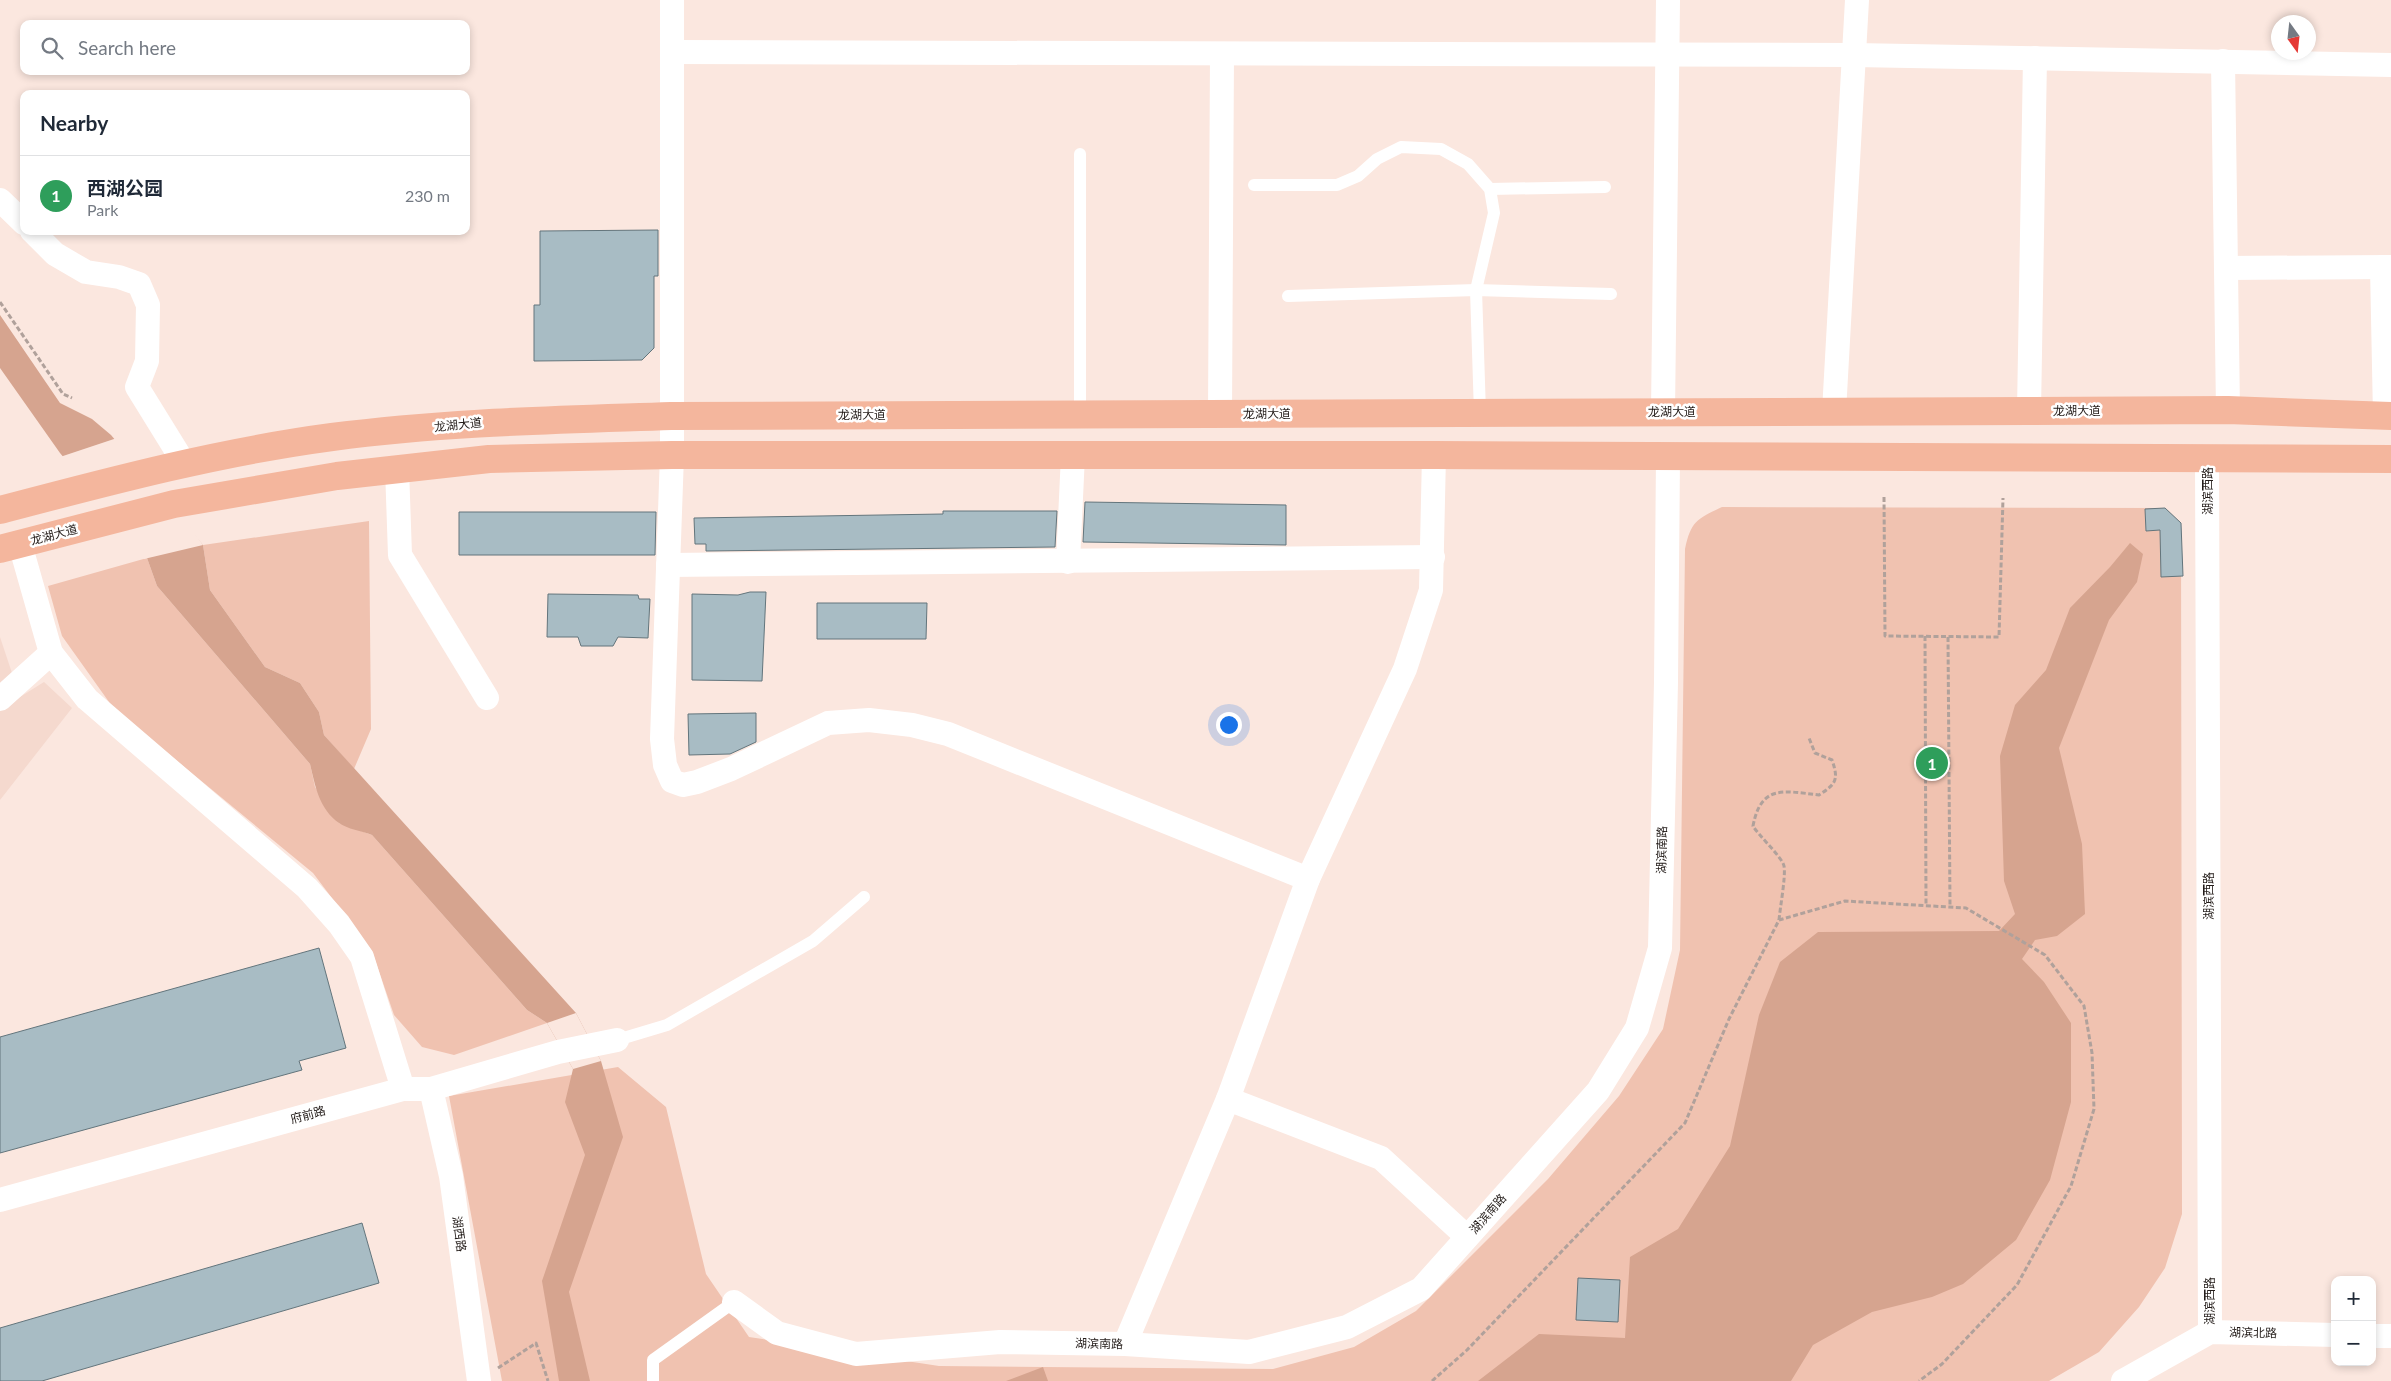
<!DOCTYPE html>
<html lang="en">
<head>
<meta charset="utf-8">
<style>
	body { margin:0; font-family:Lato,"Noto Sans SC",sans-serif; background:#f2f2f3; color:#1f2937 }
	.controls { position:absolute; right:15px; bottom:15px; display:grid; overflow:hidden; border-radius:10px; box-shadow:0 2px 8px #0003 }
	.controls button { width:45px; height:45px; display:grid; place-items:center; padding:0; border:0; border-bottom:1px solid #e0e1e3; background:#fff; color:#1f2937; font:25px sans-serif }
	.compass { position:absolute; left:2271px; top:15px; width:45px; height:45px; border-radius:50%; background:#fff; box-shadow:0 2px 8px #0003; rotate:165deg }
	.you { position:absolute; left:1228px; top:724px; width:18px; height:18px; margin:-12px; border:4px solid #fff; border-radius:50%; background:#1a73e8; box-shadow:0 0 0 8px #1a73e833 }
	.badge { display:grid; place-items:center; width:32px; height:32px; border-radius:50%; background:#db2777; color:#fff; font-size:16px; font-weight:700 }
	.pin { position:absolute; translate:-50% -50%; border:2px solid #fff; box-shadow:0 1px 5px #0006 }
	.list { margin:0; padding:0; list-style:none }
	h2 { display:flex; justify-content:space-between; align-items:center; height:65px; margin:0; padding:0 20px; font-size:21px }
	h2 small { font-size:16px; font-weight:400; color:#747a83 }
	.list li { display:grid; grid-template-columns:32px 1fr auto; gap:15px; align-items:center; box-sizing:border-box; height:80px; padding:0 20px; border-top:1px solid #e0e1e3 }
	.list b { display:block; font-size:19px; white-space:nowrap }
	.list p { margin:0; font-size:16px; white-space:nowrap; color:#747a83 }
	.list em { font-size:16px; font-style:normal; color:#747a83 }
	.icon { flex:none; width:28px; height:28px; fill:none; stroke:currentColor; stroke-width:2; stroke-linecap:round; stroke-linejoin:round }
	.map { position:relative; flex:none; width:2391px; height:1381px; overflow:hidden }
	.search { position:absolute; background:#fff; box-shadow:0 2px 8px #0003; left:20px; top:20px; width:450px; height:55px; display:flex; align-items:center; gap:12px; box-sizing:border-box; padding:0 18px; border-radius:10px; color:#747a83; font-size:19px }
	.panel { position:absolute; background:#fff; box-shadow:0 2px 8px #0003; left:20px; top:90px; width:450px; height:145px; border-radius:10px }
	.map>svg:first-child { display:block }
</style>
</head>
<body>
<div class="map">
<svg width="2391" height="1381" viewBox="0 0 2391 1381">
	<rect width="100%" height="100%" fill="#fbe7df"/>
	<!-- built -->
	<path fill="#f5d9ce" d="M0,637l20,60 24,-15 28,26 -72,92z"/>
	<!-- green -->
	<g fill="#f0c2b0">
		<path d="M1722,507l443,1 16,15 1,691 -17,54 -26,39 -40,45 -50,29h-1547l-53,-285 169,-29 48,40 40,167 43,63 190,29 334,3 81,-22 62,-36 132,-132 71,-83 44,-67 17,-79 5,-401c6,-28 12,-30 37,-42z"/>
		<path d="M369,521l2,208 -17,40 -30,-34 -5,-23 -19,-29 -35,-16 -55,-77 -7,-45z"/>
		<path d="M147,558l10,28 153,178 5,23 24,36 33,12 155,175 20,13 -93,32 -32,-8 -28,-32 -22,-64 -59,-78 -199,-164 -52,-73 -14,-50z"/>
	</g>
	<!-- water -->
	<g fill="#d6a48f">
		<path d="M0,315l60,88 32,16 19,16 92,110 7,45 55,77 35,16 19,29 5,23 252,278 25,48 22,76 -54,155 21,89h-31l-17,-100 43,-126 -20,-53 8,-33 -26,-46 -20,-13 -155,-175c-10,-4 -25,-6 -33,-12 -20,-14 -24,-38 -29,-59l-153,-178 -10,-28 -87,-105 -60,-85z"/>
		<path d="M2130,543l13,11 -6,28 -28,38 -50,128 23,96 3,70 -28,22 -22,4 -13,19 22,23 27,41v79l-21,78 -34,60 -53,44 -31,13 -60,15 -59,33 -22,36h-313l61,-47 86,4 5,-81 48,-28 52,-83 29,-131 21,-53 38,-30 181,-1 16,-17 -11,-33 -4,-125 15,-51 31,-35 24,-62 40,-41z"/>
		<path d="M1043,1367l5,14h-42z"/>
	</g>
	<!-- pier -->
	<g fill="#fbe7df">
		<path d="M117,438l63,75 23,32 -59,14 -84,-102z"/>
		<path d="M576,1013l25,48 -28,8 -26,-46z"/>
	</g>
	<!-- building -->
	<g fill="#a8bcc4" stroke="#63757c">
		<path d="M658,230v46h-4v72l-12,12 -108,1v-56h6v-74z"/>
		<path d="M1085,502l201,3v40l-203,-3z"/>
		<path d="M2165,508l16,15 2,53 -22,1 -1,-47 -14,1 -1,-22z"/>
		<path d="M943,511h114l-2,36 -349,4v-7h-11l-1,-26 249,-4z"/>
		<path d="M459,512h197l-1,43h-196z"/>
		<path d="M750,592h16l-4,89 -70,-1v-86l46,1z"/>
		<path d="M548,594l90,1 1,4h11l-2,39 -30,-1 -5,9h-32l-3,-9h-31z"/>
		<path d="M817,603h110l-1,36h-109z"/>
		<path d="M756,713v29l-26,12 -41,1 -1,-41z"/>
		<path d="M319,948l27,100 -47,13 3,9 -302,83v-116z"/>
		<path d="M362,1223l17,60 -337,98h-42v-53z"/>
		<path d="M1578,1278l42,2 -2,42 -42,-2z"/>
	</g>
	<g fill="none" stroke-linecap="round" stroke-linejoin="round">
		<!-- path -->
		<g stroke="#b0a19b" stroke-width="3" stroke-dasharray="5 2.5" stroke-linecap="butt">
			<path d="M0,302l63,92 9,4"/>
			<path d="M1884,497l1,139 114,1 4,-139"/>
			<path d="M1925,636l1,268"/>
			<path d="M1948,637l2,269"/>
			<path d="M1779,920c1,-12 7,-44 5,-54 -2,-9 -25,-30 -31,-40 8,-42 31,-35 66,-31 17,-11 20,-15 13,-35l-17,-7 -6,-15"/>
			<path d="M498,1368l38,-25 12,38"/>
			<path d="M1432,1381l35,-31 218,-227 44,-104 50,-99 66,-19 121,7 79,47 39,51 8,47 2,56 -23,77 -54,99 -75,79 -23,17"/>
		</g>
		<!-- lane -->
		<g stroke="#fff" stroke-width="12">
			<path d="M1254,185h83l21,-9 19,-17 24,-12 40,2 27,15 22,25 4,24 -18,77 4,123"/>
			<path d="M1490,189l115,-2"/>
			<path d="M1288,296l188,-6 135,4"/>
			<path d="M1080,414v-260"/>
			<path d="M617,1040l50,-15 146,-84 51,-44"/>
			<path d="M653,1381v-21l81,-58"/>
		</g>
		<!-- street -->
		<g stroke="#fff" stroke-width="24">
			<path d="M672,0v455l-10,284 3,26 7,16 11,4 14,-3 34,-13 97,-46 41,-3 43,5 36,9 360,145"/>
			<path d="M672,52l1182,3 537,10"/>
			<path d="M2223,61l5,349"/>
			<path d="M0,200l24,23"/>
			<path d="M32,231l23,23 31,18 33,5 20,7 9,21 -1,56 -10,26 47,76"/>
			<path d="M2382,267l3,149"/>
			<path d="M2226,268l165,-1"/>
			<path d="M2029,411l6,-353"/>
			<path d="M1663,412l5,-412"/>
			<path d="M1834,412l23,-412"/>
			<path d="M1220,414l2,-360"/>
			<path d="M2207,460l3,872"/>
			<path d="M397,468l3,87 87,143"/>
			<path d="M20,544l31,109 36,46 220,189 32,36 23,33 41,132"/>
			<path d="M1068,562l5,-107"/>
			<path d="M668,565l765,-8"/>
			<path d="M0,699l51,-46"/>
			<path d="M431,1089l20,87 28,205"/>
			<path d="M1228,1099l153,59 86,79"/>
			<path d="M0,1200l403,-111h28l127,-37 59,-12"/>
			<path d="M734,1302l43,31 79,21 144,-12 125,2 124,8 98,-25 74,-38 177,-198 39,-63 23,-80 6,-266 2,-225"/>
			<path d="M2372,1336h19"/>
			<path d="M1125,1344l103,-245 80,-220 97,-210 26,-79 3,-135"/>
			<path d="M2123,1381l87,-49 125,3"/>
		</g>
		<!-- primary -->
		<g stroke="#f4b69d" stroke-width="28">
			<path d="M0,510c110,-29 219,-58 332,-73 113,-15 226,-17 339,-21l1358,-5 199,-1 163,6"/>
			<path d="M0,549l174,-45 163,-28 152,-17 183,-4h762l957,4"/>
		</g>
	</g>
	<g text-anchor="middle" stroke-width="5" stroke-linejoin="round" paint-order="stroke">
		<!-- street labels -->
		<g font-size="12" fill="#231c19" stroke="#fff">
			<text x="2077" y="415">龙湖大道</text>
			<text x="1672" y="416">龙湖大道</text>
			<text x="1267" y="418">龙湖大道</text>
			<text x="862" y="419">龙湖大道</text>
			<text transform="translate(458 425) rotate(-6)" y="4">龙湖大道</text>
			<text transform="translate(2208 491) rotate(-90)" y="4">湖滨西路</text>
			<text transform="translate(54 535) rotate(-15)" y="4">龙湖大道</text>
			<text transform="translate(1662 850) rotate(-89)" y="4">湖滨南路</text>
			<text transform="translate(2209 896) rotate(-90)" y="4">湖滨西路</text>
			<text transform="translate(308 1115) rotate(-15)" y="4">府前路</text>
			<text transform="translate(1488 1214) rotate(-49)" y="4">湖滨南路</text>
			<text transform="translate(459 1234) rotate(82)" y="4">湖西路</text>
			<text transform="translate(2210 1301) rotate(-90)" y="4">湖滨西路</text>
			<text transform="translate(2253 1333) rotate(1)" y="4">湖滨北路</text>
			<text transform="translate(1099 1344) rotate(1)" y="4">湖滨南路</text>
		</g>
	</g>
</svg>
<div class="controls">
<button>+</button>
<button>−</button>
</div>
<svg class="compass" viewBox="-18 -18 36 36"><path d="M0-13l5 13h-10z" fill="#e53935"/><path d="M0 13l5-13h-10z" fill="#747a83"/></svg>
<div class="you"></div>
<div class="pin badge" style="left:1932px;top:763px;background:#2e9e5b">1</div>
<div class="search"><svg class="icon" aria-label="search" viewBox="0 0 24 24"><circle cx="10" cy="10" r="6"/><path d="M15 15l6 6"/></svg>Search here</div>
<section class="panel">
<h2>Nearby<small></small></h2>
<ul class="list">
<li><span class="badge" style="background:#2e9e5b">1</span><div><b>西湖公园</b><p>Park</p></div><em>230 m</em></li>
</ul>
</section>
</div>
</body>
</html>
